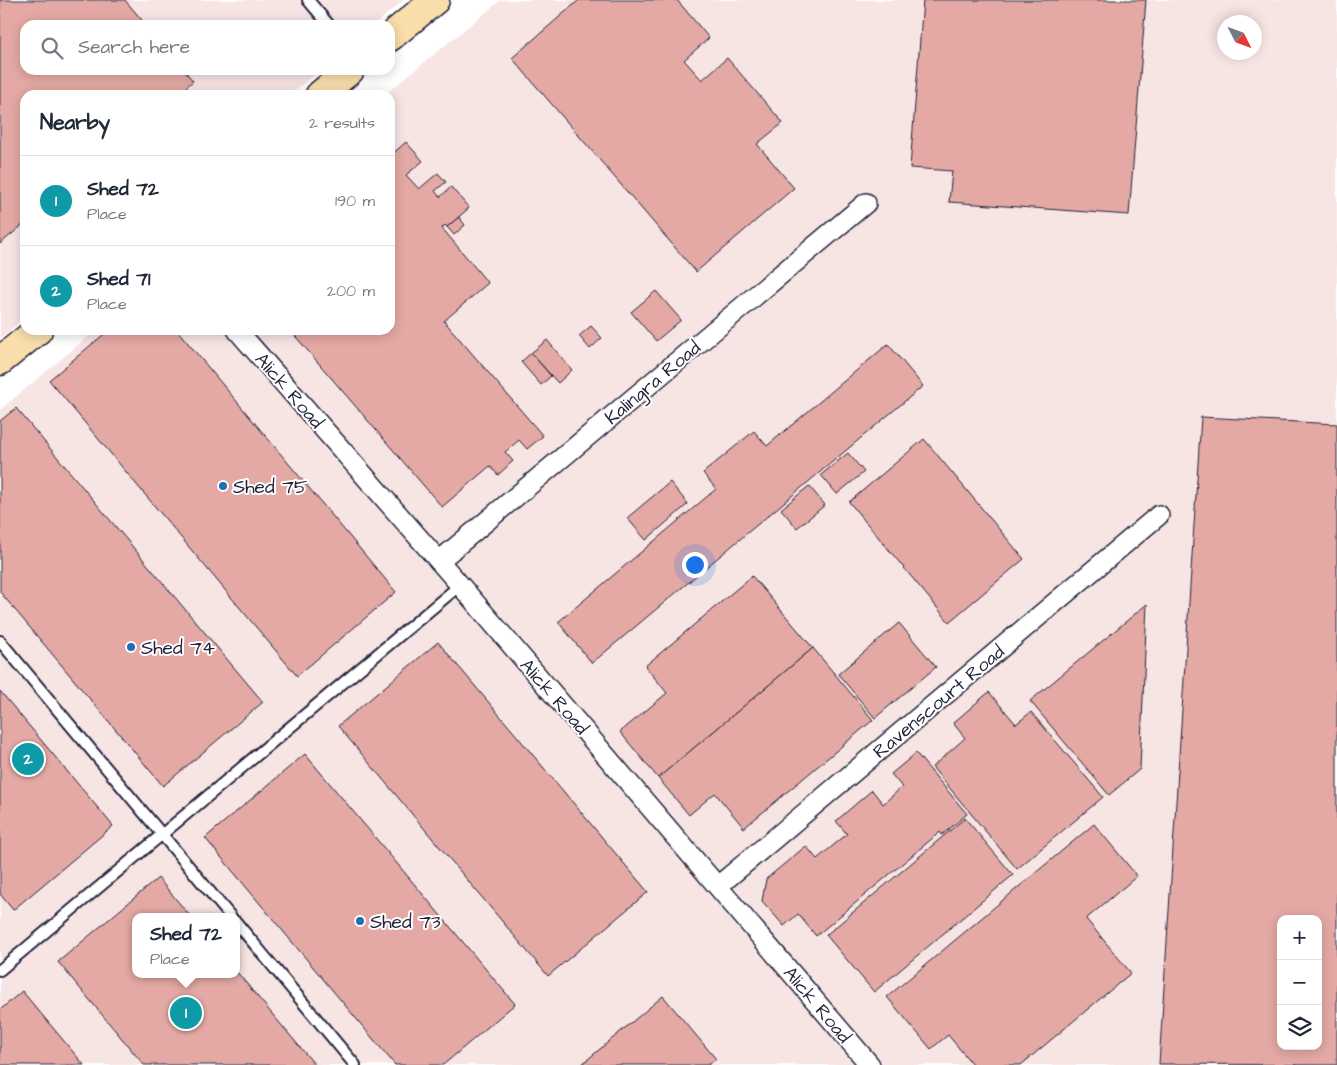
<!DOCTYPE html>
<html lang="en">
<head>
<meta charset="utf-8">
<style>
	body { margin:0; font-family:"Architects Daughter",sans-serif; background:#f6f6f7; color:#1f2937 }
	.controls { position:absolute; right:15px; bottom:15px; display:grid; overflow:hidden; border-radius:10px; box-shadow:0 2px 12px #0003 }
	.controls button { width:45px; height:45px; display:grid; place-items:center; padding:0; border:0; border-bottom:1px solid #e0e1e3; background:#fff; color:#1f2937; font:25px sans-serif }
	.compass { position:absolute; left:1217px; top:15px; width:45px; height:45px; border-radius:50%; background:#fff; box-shadow:0 2px 12px #0003; rotate:132deg }
	.you { position:absolute; left:694px; top:564px; width:18px; height:18px; margin:-12px; border:4px solid #fff; border-radius:50%; background:#1a73e8; box-shadow:0 0 0 8px #1a73e833 }
	.badge { display:grid; place-items:center; width:32px; height:32px; border-radius:50%; background:#1f6fb2; color:#fff; font-size:16px; font-weight:700 }
	.pin { position:absolute; translate:-50% -50%; border:2px solid #fff; box-shadow:0 1px 5px #0006 }
	.popup { position:absolute; left:132px; top:913px; width:108px; height:65px; box-sizing:border-box; display:grid; place-content:center; border-radius:10px; background:#fff; filter:drop-shadow(0 1px 4px #0005); font-size:16px; white-space:nowrap; color:#747a83 }
	.popup b { font-size:19px; color:#1f2937 }
	.popup::after { content:''; position:absolute; left:50%; top:100%; margin-left:-10px; border:10px solid transparent; border-top-color:#fff }
	.list { margin:0; padding:0; list-style:none }
	h2 { display:flex; justify-content:space-between; align-items:center; height:65px; margin:0; padding:0 20px; font-size:21px }
	h2 small { font-size:16px; font-weight:400; color:#747a83 }
	.list li { display:grid; grid-template-columns:32px 1fr auto; gap:15px; align-items:center; box-sizing:border-box; height:90px; padding:0 20px; border-top:1px solid #e0e1e3 }
	.list b { display:block; font-size:19px; white-space:nowrap }
	.list p { margin:0; font-size:16px; white-space:nowrap; color:#747a83 }
	.list em { font-size:16px; font-style:normal; color:#747a83 }
	.icon { flex:none; width:28px; height:28px; fill:none; stroke:currentColor; stroke-width:2; stroke-linecap:round; stroke-linejoin:round }
	.map { position:relative; flex:none; width:1337px; height:1065px; overflow:hidden }
	.search { position:absolute; background:#fff; box-shadow:0 2px 12px #0003; left:20px; top:20px; width:375px; height:55px; display:flex; align-items:center; gap:12px; box-sizing:border-box; padding:0 18px; border-radius:15px; color:#747a83; font-size:19px }
	.panel { position:absolute; background:#fff; box-shadow:0 2px 12px #0003; left:20px; top:90px; width:375px; height:245px; border-radius:15px }
	.map>svg:first-child { display:block }
</style>
</head>
<body>
<div class="map">
<svg width="1337" height="1065" viewBox="0 0 1337 1065">
	<rect width="100%" height="100%" fill="#fff"/>
	<filter id="ink" filterUnits="userSpaceOnUse"><feTurbulence type="fractalNoise" baseFrequency=".02" numOctaves="2"/><feDisplacementMap in="SourceGraphic" scale="10" xChannelSelector="R" yChannelSelector="G"/><feConvolveMatrix kernelMatrix="1 2 1 2 8 2 1 2 1" color-interpolation-filters="sRGB"/></filter>
	<g filter="url(#ink)">
		<!-- built -->
		<g fill="#f7e5e4" fill-rule="evenodd">
			<path d="M0,0h404l-30,25h-349v45h295l-30,25h-265v222l-25,21z"/>
			<path d="M501,0h836v1065h-1337v-655l96,-80h294v-235h-6zM1224,22h30v30h-30zM136,917h100v57h-100zM1281,919h37v127h-37z"/>
		</g>
		<!-- building -->
		<g fill="#e4a9a4" stroke="#22223b" fill-rule="evenodd">
			<path d="M0,0h125l21,25h-121v45h159l9,11 -16,14h-152v128l-25,21z"/>
			<path d="M579,0h98l32,38 -25,22 18,20 25,-22 56,65 -26,21 37,44 -98,84 -184,-214z"/>
			<path d="M923,0h223l-17,215 -180,-13 3,-31 -42,-3z"/>
			<path d="M406,142l17,19 -17,14 13,14 19,-16 8,9 -11,9 5,6 11,-10 18,21 -22,19 -2,-2 -3,3 46,55 -44,38 99,115 -16,13 -8,-9 -14,12 8,9 -15,14 -8,-9 -48,41 -152,-177h100v-174z"/>
			<path d="M459,217l6,8 -11,10 -7,-8z"/>
			<path d="M656,291l25,29 -25,21 -25,-29z"/>
			<path d="M591,326l11,12 -12,11 -11,-13z"/>
			<path d="M109,330h68l219,262 -99,84 -248,-296z"/>
			<path d="M547,340l25,30 -14,13 -27,-30z"/>
			<path d="M888,344l35,42 -331,277 -34,-41 158,-133 -13,-16 51,-42 13,15z"/>
			<path d="M531,353l20,23 -10,9 -20,-23z"/>
			<path d="M16,408l247,294 -100,84 -163,-194v-171z"/>
			<path d="M1201,417l136,7v641l-178,-1zM1281,919h37v127h-37z"/>
			<path d="M924,439l100,120 -75,63 -100,-120z"/>
			<path d="M848,453l16,19 -27,22 -16,-19z"/>
			<path d="M670,482l18,22 -42,36 -19,-22z"/>
			<path d="M809,486l16,19 -28,23 -16,-19z"/>
			<path d="M752,576l61,72 -155,130 -38,-46 47,-39 -22,-27z"/>
			<path d="M1147,604l-7,165 -31,26 -79,-94z"/>
			<path d="M899,623l37,44 -61,51 -37,-44z"/>
			<path d="M438,642l210,250 -100,84 -210,-250z"/>
			<path d="M813,648l60,72 -129,108 -29,-35 -26,22 -31,-37z"/>
			<path d="M0,691l113,135 -100,84 -13,-16z"/>
			<path d="M989,692l27,32 15,-12 72,85 -86,72 -85,-102 33,-29 -12,-15z"/>
			<path d="M916,753l51,61 -25,21 -2,-3 -124,104 -18,-22 -14,12 -22,-25 4,-22 40,-33 11,13 30,-25 -11,-13 36,-31 11,14 19,-17 -11,-13z"/>
			<path d="M305,754l210,250 -72,61h-48l-190,-227z"/>
			<path d="M965,818l48,57 -139,117 -48,-57z"/>
			<path d="M1094,824l43,52 -51,43 45,54 -110,92h-48l-25,-30 -17,14 -44,-52z"/>
			<path d="M158,878l33,39h-55v57h100v-3l79,94h-171l-86,-103z"/>
			<path d="M22,991l62,74h-84v-55z"/>
			<path d="M663,996l53,63 -8,6h-127z"/>
		</g>
		<g fill="none" stroke-linecap="round" stroke-linejoin="round">
			<!-- service casing -->
			<g stroke="#22223b" stroke-width="14">
				<g id="service">
					<path d="M308,0l21,25"/>
					<path d="M0,641l231,276"/>
					<path d="M236,922l119,143"/>
					<path d="M0,970l460,-385"/>
				</g>
			</g>
			<!-- minor casing -->
			<g stroke="#22223b" stroke-width="22">
				<g id="minor">
					<path d="M237,330l223,255 410,480"/>
					<path d="M439,561l427,-358"/>
					<path d="M718,886l441,-371"/>
				</g>
			</g>
			<!-- primary casing -->
			<g stroke="#22223b" stroke-width="31">
				<g id="primary">
					<path d="M390,37l45,-37"/>
					<path d="M320,95l30,-25"/>
					<path d="M0,361l38,-31"/>
				</g>
			</g>
			<!-- service -->
			<use href="#service" stroke="#fff" stroke-width="10"/>
			<!-- minor -->
			<use href="#minor" stroke="#fff" stroke-width="19"/>
			<!-- primary -->
			<use href="#primary" stroke="#f9deab" stroke-width="28"/>
		</g>
	</g>
	<!-- markers -->
	<g fill="#1f6fb2" stroke="#fff" stroke-width="2">
		<circle cx="223" cy="486" r="5"/>
		<circle cx="131" cy="647" r="5"/>
		<circle cx="360" cy="921" r="5"/>
	</g>
	<g text-anchor="middle" stroke-width="4" stroke-linejoin="round" paint-order="stroke">
		<!-- street labels -->
		<g font-size="19" fill="#22223b" stroke="#fff">
			<text transform="translate(652 382) rotate(-40)" y="7">Kalingra Road</text>
			<text transform="translate(290 390) rotate(49)" y="7">Alick Road</text>
			<text transform="translate(555 696) rotate(49)" y="7">Alick Road</text>
			<text transform="translate(938 701) rotate(-40)" y="7">Ravenscourt Road</text>
			<text transform="translate(818 1004) rotate(50)" y="7">Alick Road</text>
		</g>
		<!-- poi labels -->
		<g font-size="19" fill="#22223b" stroke="#fff" text-anchor="start">
			<text x="233" y="493">Shed 75</text>
			<text x="141" y="654">Shed 74</text>
			<text x="370" y="928">Shed 73</text>
		</g>
	</g>
</svg>
<div class="controls">
<button>+</button>
<button>−</button>
<button><svg class="icon" aria-label="layers" viewBox="0 0 24 24"><path d="M12 4l9 5-9 5-9-5zM3 14l9 5 9-5"/></svg></button>
</div>
<svg class="compass" viewBox="-18 -18 36 36"><path d="M0-13l5 13h-10z" fill="#e53935"/><path d="M0 13l5-13h-10z" fill="#747a83"/></svg>
<div class="you"></div>
<div class="pin badge" style="left:186px;top:1013px;background:#0f9aa8">1</div>
<div class="popup"><b>Shed 72</b>Place</div>
<div class="pin badge" style="left:28px;top:759px;background:#0f9aa8">2</div>
<div class="search"><svg class="icon" aria-label="search" viewBox="0 0 24 24"><circle cx="10" cy="10" r="6"/><path d="M15 15l6 6"/></svg>Search here</div>
<section class="panel">
<h2>Nearby<small>2 results</small></h2>
<ul class="list">
<li><span class="badge" style="background:#0f9aa8">1</span><div><b>Shed 72</b><p>Place</p></div><em>190 m</em></li>
<li><span class="badge" style="background:#0f9aa8">2</span><div><b>Shed 71</b><p>Place</p></div><em>200 m</em></li>
</ul>
</section>
</div>
</body>
</html>
